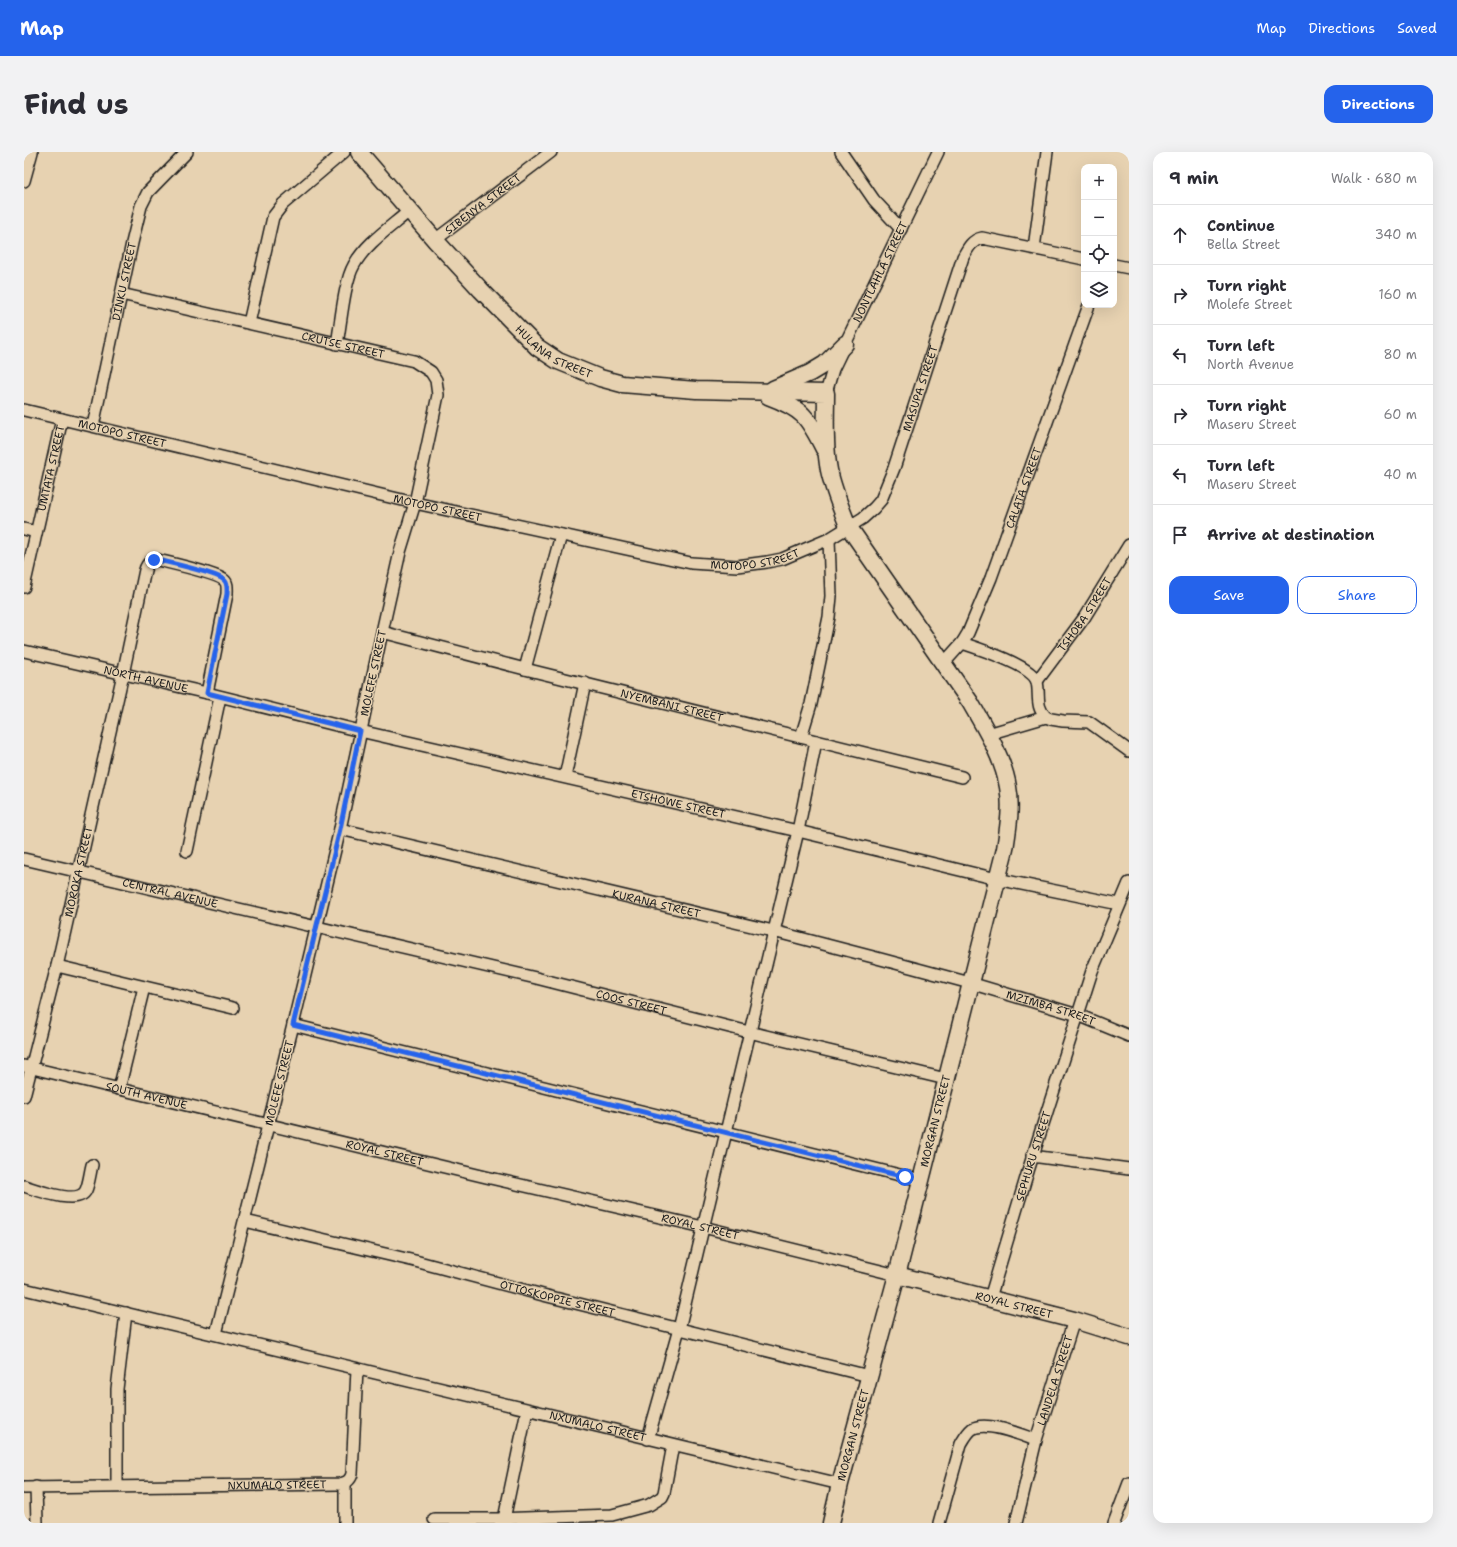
<!DOCTYPE html>
<html lang="en">
<head>
<meta charset="utf-8">
<style>
	body { margin:0; font-family:"Shantell Sans",sans-serif; background:#f2f2f3; color:#2b2b33 }
	.controls { position:absolute; right:12px; top:12px; display:grid; overflow:hidden; border-radius:8px; box-shadow:0 4px 16px #0002 }
	.controls button { width:36px; height:36px; display:grid; place-items:center; padding:0; border:0; border-bottom:1px solid #e1e1e2; background:#fff; color:#2b2b33; font:20px sans-serif }
	.stop { position:absolute; width:12px; height:12px; margin:-9px; border:3px solid #2563eb; border-radius:50%; background:#fff }
	.stop.end { background:#2563eb; border-color:#fff; box-shadow:0 1px 4px #0008 }
	.list { margin:0; padding:0; list-style:none }
	h2 { display:flex; justify-content:space-between; align-items:center; height:52px; margin:0; padding:0 16px; font-size:17px }
	h2 small { font-size:13px; font-weight:400; color:#7c7c81 }
	.list li { display:grid; grid-template-columns:26px 1fr auto; gap:12px; align-items:center; box-sizing:border-box; height:60px; padding:0 16px; border-top:1px solid #e1e1e2 }
	.list b { display:block; font-size:15px; white-space:nowrap }
	.list p { margin:0; font-size:13px; white-space:nowrap; color:#7c7c81 }
	.list em { font-size:13px; font-style:normal; color:#7c7c81 }
	.actions { display:flex; gap:8px; padding:12px 16px }
	.actions a { flex:1; padding:9px 0; border:1px solid #2563eb; border-radius:12px; text-align:center; font-size:14px; color:#2563eb }
	.actions .main { background:#2563eb; color:#fff }
	.icon { flex:none; width:22px; height:22px; fill:none; stroke:currentColor; stroke-width:2; stroke-linecap:round; stroke-linejoin:round }
	.map { position:relative; flex:none; width:1105px; height:1371px; overflow:hidden; border-radius:12px }
	header { display:flex; align-items:center; gap:24px; box-sizing:border-box; height:56px; padding:0 20px; background:#2563eb; color:#fff }
	header strong { font-size:19px }
	nav { display:flex; gap:22px; margin-inline-start:auto; font-size:14px }
	.intro { display:flex; align-items:center; justify-content:space-between; box-sizing:border-box; height:96px; padding:0 24px }
	h1 { margin:0; font-size:28px }
	.button { padding:10px 18px; border-radius:12px; background:#2563eb; color:#fff; font-size:14px; font-weight:700 }
	main { display:flex; gap:24px; padding:0 24px }
	aside { flex:1; background:#fff; border-radius:12px; box-shadow:0 4px 16px #0002 }
	.map>svg:first-child { display:block }
</style>
</head>
<body>
<header>
<strong>Map</strong>
<nav><a>Map</a><a>Directions</a><a>Saved</a></nav>
</header>
<div class="intro"><h1>Find us</h1><a class="button">Directions</a></div>
<main>
<div class="map">
<svg width="1105" height="1371" viewBox="0 0 1105 1371">
	<rect width="100%" height="100%" fill="#e7d2b1"/>
	<filter id="ink" filterUnits="userSpaceOnUse"><feTurbulence type="fractalNoise" baseFrequency=".025" numOctaves="2"/><feDisplacementMap in="SourceGraphic" scale="8" xChannelSelector="R" yChannelSelector="G"/><feConvolveMatrix kernelMatrix="1 2 1 2 8 2 1 2 1" color-interpolation-filters="sRGB"/></filter>
	<g filter="url(#ink)">
		<g fill="none" stroke-linecap="round" stroke-linejoin="round">
			<!-- street casing -->
			<g stroke="#1c1c1c" stroke-width="14">
				<g id="street">
					<path d="M817,0l33,48 27,29"/>
					<path d="M0,29l8,-29"/>
					<path id="s1" d="M411,88l116,-88"/>
					<path d="M1010,96l13,-96"/>
					<path d="M1090,113l15,3"/>
					<path id="s2" d="M97,142l293,67 17,11 5,8 2,15 -4,19 -19,89 -15,49 -18,80 -42,197 -47,196 -77,309"/>
					<path d="M225,171l24,-106 10,-13 61,-52"/>
					<path d="M313,192c4,-21 7,-62 17,-79 12,-22 37,-38 55,-54"/>
					<path id="s3" d="M802,241l7,-24 105,-217"/>
					<path id="s4" d="M0,258l391,93 276,60 46,3 30,-4 15,-3 47,-20 34,-21 11,-10 7,-8 13,-32 69,-211c5,-9 9,-17 19,-19l102,21"/>
					<path id="s5" d="M69,274l39,-183 9,-37 7,-14 39,-40"/>
					<path d="M0,377l12,3"/>
					<path id="s6" d="M0,435l38,-168"/>
					<path id="s7" d="M358,480l143,37 437,108"/>
					<path d="M938,491c15,5 71,23 75,39 3,12 -2,25 9,35"/>
					<path id="s8" d="M0,499l183,42 153,38 438,100 199,48 122,25"/>
					<path id="s9" d="M920,511l18,-20 6,-10 23,-55 98,-273"/>
					<path d="M501,517l36,-134"/>
					<path id="s10" d="M1013,529l47,-63 45,-73"/>
					<path d="M964,582l58,-17 5,2 12,2 26,1 40,29"/>
					<path d="M777,585l10,-33 18,-87 2,-21 -2,-57"/>
					<path d="M541,625l20,-94"/>
					<path id="s11" d="M316,677l433,102 100,26 97,26 108,32 51,21"/>
					<path d="M163,699l33,-154"/>
					<path id="s12" d="M0,707l512,119 213,54 197,47"/>
					<path d="M33,814l176,42"/>
					<path d="M269,873l627,155"/>
					<path id="s13" d="M0,914l462,111 217,50 194,48"/>
					<path d="M95,937l25,-102"/>
					<path id="s14" d="M0,944l33,-130 66,-292 22,-104c2,-7 6,-10 13,-10 12,3 58,13 66,20 4,3 3,9 3,14l-20,99"/>
					<path d="M1008,1004l97,13"/>
					<path d="M0,1034c13,4 55,20 62,4 3,-7 4,-17 6,-25"/>
					<path id="s15" d="M221,1069l170,40 128,34 326,81"/>
					<path id="s16" d="M0,1137l816,195"/>
					<path id="s17" d="M966,1146l39,-130 63,-197 37,-88"/>
					<path d="M624,1287l31,-110 47,-197 72,-301 18,-90"/>
					<path d="M93,1334v-97l9,-76"/>
					<path d="M12,1335l1,36"/>
					<path id="s18" d="M0,1336l315,-4c7,-1 11,-3 13,-10l5,-105"/>
					<path d="M410,1367h64l114,-4 37,-10 13,-8 2,-4 9,-48"/>
					<path d="M480,1367l23,-109"/>
					<path d="M321,1371v-40"/>
					<path d="M915,1371l22,-79c3,-5 6,-11 11,-15 14,-9 49,6 64,11"/>
					<path id="s19" d="M992,1371l20,-83 38,-120"/>
					<path d="M1090,1371l15,-40"/>
				</g>
			</g>
			<!-- secondary casing -->
			<g stroke="#1c1c1c" stroke-width="19">
				<g id="secondary">
					<path id="s20" d="M335,0l76,88 46,50 56,57 21,14 42,17 22,6 74,6 130,3c0,26 -2,52 3,77 4,19 12,38 19,56l122,176c15,26 33,55 38,85 4,20 0,42 -3,62l-108,426 -57,209 -9,39"/>
					<path d="M749,237l37,-16 15,-9 20,-20"/>
					<path d="M744,244c35,13 40,21 56,53"/>
					<path id="s21" d="M873,1123l177,45 55,17"/>
				</g>
			</g>
			<!-- street -->
			<use href="#street" stroke="#e7d2b1" stroke-width="11"/>
			<!-- secondary -->
			<use href="#secondary" stroke="#e7d2b1" stroke-width="16"/>
		</g>
	</g>
	<g fill="none" stroke-linecap="round" stroke-linejoin="round" filter="url(#ink)">
		<!-- route -->
		<path stroke="#2563eb" stroke-width="5" d="M130,408h4c12,3 59,13 66,20 4,3 3,9 3,14l-20,99 153,38 -20,98 -47,196 612,152"/>
	</g>
	<g text-anchor="middle" stroke-width="3" stroke-linejoin="round" paint-order="stroke">
		<!-- street labels -->
		<g font-size="11" fill="#1c1c1c" stroke="#e7d2b1">
			<text dy="4" stroke="none"><textPath href="#s1" startOffset="60">SIBENYA STREET</textPath></text>
			<text dy="4" stroke="none"><textPath href="#s3" startOffset="133">NONTLAHLA STREET</textPath></text>
			<text dy="4" stroke="none"><textPath href="#s5" startOffset="148">DINKU STREET</textPath></text>
			<text dy="4" stroke="none"><textPath href="#s2" startOffset="228">CRUTSE STREET</textPath></text>
			<text dy="4" stroke="none"><textPath href="#s20" startOffset="281">HULANA STREET</textPath></text>
			<text dy="4" stroke="none"><textPath href="#s4" startOffset="1011">MASUPA STREET</textPath></text>
			<text dy="4" stroke="none"><textPath href="#s4" startOffset="101">MOTOPO STREET</textPath></text>
			<text dy="4" stroke="none"><textPath href="#s6" startOffset="122">UMTATA STREET</textPath></text>
			<text dy="4" stroke="none"><textPath href="#s9" startOffset="194">CALATA STREET</textPath></text>
			<text dy="4" stroke="none"><textPath href="#s4" startOffset="425">MOTOPO STREET</textPath></text>
			<text dy="4" stroke="none"><textPath href="#s4" startOffset="749">MOTOPO STREET</textPath></text>
			<text dy="4" stroke="none"><textPath href="#s10" startOffset="82">TSHOBA STREET</textPath></text>
			<text transform="translate(349 521) rotate(-78)" y="4">MOLEFE STREET</text>
			<text dy="4" stroke="none"><textPath href="#s8" startOffset="125">NORTH AVENUE</textPath></text>
			<text dy="4" stroke="none"><textPath href="#s7" startOffset="299">NYEMBANI STREET</textPath></text>
			<text dy="4" stroke="none"><textPath href="#s8" startOffset="672">ETSHOWE STREET</textPath></text>
			<text dy="4" stroke="none"><textPath href="#s14" startOffset="231">MOROKA STREET</textPath></text>
			<text dy="4" stroke="none"><textPath href="#s12" startOffset="150">CENTRAL AVENUE</textPath></text>
			<text dy="4" stroke="none"><textPath href="#s11" startOffset="325">KURANA STREET</textPath></text>
			<text dy="4" stroke="none"><textPath href="#s12" startOffset="624">COOS STREET</textPath></text>
			<text dy="4" stroke="none"><textPath href="#s11" startOffset="733">MZIMBA STREET</textPath></text>
			<text transform="translate(255 931) rotate(-76)" y="4">MOLEFE STREET</text>
			<text dy="4" stroke="none"><textPath href="#s13" startOffset="126">SOUTH AVENUE</textPath></text>
			<text transform="translate(911 969) rotate(-76)" y="4">MORGAN STREET</text>
			<text dy="4" stroke="none"><textPath href="#s13" startOffset="371">ROYAL STREET</textPath></text>
			<text dy="4" stroke="none"><textPath href="#s17" startOffset="148">SEPHURU STREET</textPath></text>
			<text dy="4" stroke="none"><textPath href="#s13" startOffset="695">ROYAL STREET</textPath></text>
			<text dy="4" stroke="none"><textPath href="#s15" startOffset="322">OTTOSKOPPIE STREET</textPath></text>
			<text dy="4" stroke="none"><textPath href="#s21" startOffset="121">ROYAL STREET</textPath></text>
			<text dy="4" stroke="none"><textPath href="#s19" startOffset="148">LANDELA STREET</textPath></text>
			<text dy="4" stroke="none"><textPath href="#s16" startOffset="590">NXUMALO STREET</textPath></text>
			<text transform="translate(829 1283) rotate(-75)" y="4">MORGAN STREET</text>
			<text dy="4" stroke="none"><textPath href="#s18" startOffset="253">NXUMALO STREET</textPath></text>
		</g>
	</g>
</svg>
<div class="controls">
<button>+</button>
<button>−</button>
<button><svg class="icon" aria-label="locate" viewBox="0 0 24 24"><circle cx="12" cy="12" r="6"/><path d="M12 2v4M12 18v4M2 12h4M18 12h4"/></svg></button>
<button><svg class="icon" aria-label="layers" viewBox="0 0 24 24"><path d="M12 4l9 5-9 5-9-5zM3 14l9 5 9-5"/></svg></button>
</div>
<div class="stop" style="left:881px;top:1025px"></div>
<div class="stop end" style="left:130px;top:408px"></div>
</div>
<aside>
<h2>9 min<small>Walk · 680 m</small></h2>
<ul class="list">
<li><svg class="icon" aria-label="ahead" viewBox="0 0 24 24"><path d="M12 20V5M6 11l6-6 6 6"/></svg><div><b>Continue</b><p>Bella Street</p></div><em>340 m</em></li>
<li><svg class="icon" aria-label="right" viewBox="0 0 24 24"><path d="M7 20v-9h11M14 6l5 5-5 5"/></svg><div><b>Turn right</b><p>Molefe Street</p></div><em>160 m</em></li>
<li><svg class="icon" aria-label="left" viewBox="0 0 24 24"><path d="M17 20v-9H6M10 6l-5 5 5 5"/></svg><div><b>Turn left</b><p>North Avenue</p></div><em>80 m</em></li>
<li><svg class="icon" aria-label="right" viewBox="0 0 24 24"><path d="M7 20v-9h11M14 6l5 5-5 5"/></svg><div><b>Turn right</b><p>Maseru Street</p></div><em>60 m</em></li>
<li><svg class="icon" aria-label="left" viewBox="0 0 24 24"><path d="M17 20v-9H6M10 6l-5 5 5 5"/></svg><div><b>Turn left</b><p>Maseru Street</p></div><em>40 m</em></li>
<li><svg class="icon" aria-label="arrive" viewBox="0 0 24 24"><path d="M6 21V4h12l-3 4 3 4H6"/></svg><div><b>Arrive at destination</b></div></li>
</ul>
<div class="actions"><a class="main">Save</a><a>Share</a></div>
</aside>
</main>
</body>
</html>
